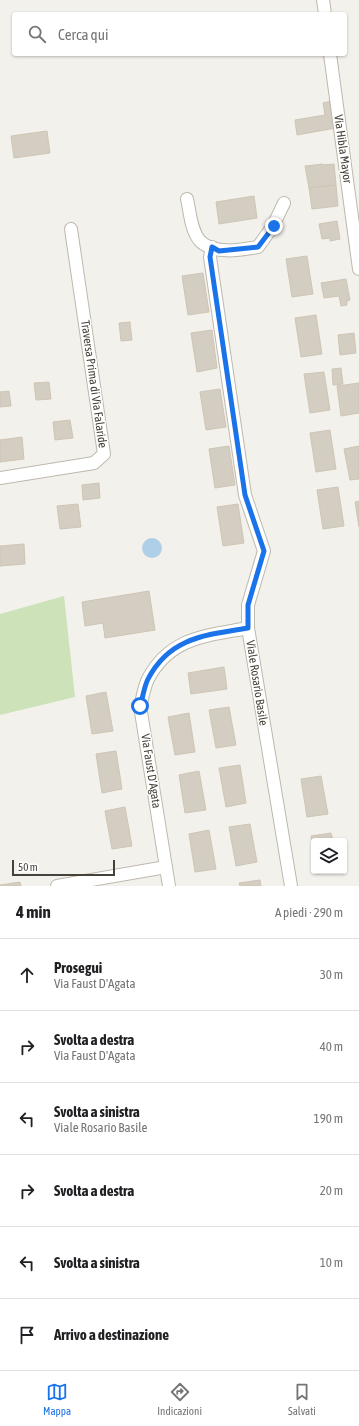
<!DOCTYPE html>
<html lang="it">
<head>
<meta charset="utf-8">
<style>
	body { margin:0; font-family:"Asap Condensed",sans-serif; background:#f2f2f2; color:#202124 }
	.controls { position:absolute; right:12px; bottom:12px; display:grid; overflow:hidden; border-radius:4px; box-shadow:0 1px 3px #0004 }
	.controls button { width:36px; height:36px; display:grid; place-items:center; padding:0; border:0; border-bottom:1px solid #e0e0e0; background:#fff; color:#202124; font:20px sans-serif }
	.scale { position:absolute; left:12px; bottom:10px; width:103px; box-sizing:border-box; padding-left:4px; border:2px solid #474239; border-top:0; font-size:11px; line-height:14px; white-space:nowrap; color:#474239; -webkit-text-stroke:3px #fff; paint-order:stroke }
	.stop { position:absolute; width:12px; height:12px; margin:-9px; border:3px solid #1a73e8; border-radius:50%; background:#fff }
	.stop.end { background:#1a73e8; border-color:#fff; box-shadow:0 1px 4px #0008 }
	.list { margin:0; padding:0; list-style:none }
	h2 { display:flex; justify-content:space-between; align-items:center; height:52px; margin:0; padding:0 16px; font-size:17px }
	h2 small { font-size:13px; font-weight:400; color:#757577 }
	.list li { display:grid; grid-template-columns:26px 1fr auto; gap:12px; align-items:center; box-sizing:border-box; height:72px; padding:0 16px; border-top:1px solid #e0e0e0 }
	.list b { display:block; font-size:15px; white-space:nowrap }
	.list p { margin:0; font-size:13px; white-space:nowrap; color:#757577 }
	.list em { font-size:13px; font-style:normal; color:#757577 }
	.icon { flex:none; width:22px; height:22px; fill:none; stroke:currentColor; stroke-width:2; stroke-linecap:round; stroke-linejoin:round }
	.map { position:relative; flex:none; width:359px; height:886px; overflow:hidden }
	.search { position:absolute; background:#fff; box-shadow:0 1px 3px #0004; left:12px; right:12px; top:12px; height:44px; display:flex; align-items:center; gap:10px; box-sizing:border-box; padding:0 14px; border-radius:4px; color:#757577; font-size:15px }
	.sheet { height:484px; background:#fff }
	nav { display:flex; justify-content:space-around; align-items:center; box-sizing:border-box; height:56px; border-top:1px solid #e0e0e0; background:#fff; font-size:11px; color:#757577 }
	nav a { display:grid; justify-items:center; gap:2px }
	nav .on { color:#1a73e8 }
	.map>svg:first-child { display:block }
</style>
</head>
<body>
<div class="map">
<svg width="359" height="886" viewBox="0 0 359 886">
	<rect width="100%" height="100%" fill="#f3f1eb"/>
	<!-- green -->
	<path fill="#cde2b9" d="M64,596l11,101 -75,18v-101z"/>
	<!-- water -->
	<circle fill="#afcee8" cx="152" cy="548" r="10"/>
	<!-- building -->
	<g fill="#d4cdc1" stroke="#cec5b5">
		<path d="M331,101l5,27 -39,7 -2,-15 30,-5 -2,-12z"/>
		<path d="M47,131l3,22 -36,5 -3,-22z"/>
		<path d="M323,164v1l11,-1 2,21 -27,3 -4,-22z"/>
		<path d="M336,185l2,21 -26,3 -3,-21z"/>
		<path d="M254,196l3,22 -38,6 -3,-22z"/>
		<path d="M337,221l3,18 -10,2v-3l-8,1 -3,-15z"/>
		<path d="M307,256l6,38 -21,3 -6,-38z"/>
		<path d="M203,273l6,39 -21,3 -6,-39z"/>
		<path d="M346,279l4,21 -3,1v4l-6,1 -2,-10 -15,2 -3,-15z"/>
		<path d="M316,315l6,39 -21,3 -6,-39z"/>
		<path d="M130,322l2,18 -11,1 -2,-18z"/>
		<path d="M212,330l5,38 -20,4 -6,-39z"/>
		<path d="M354,333l2,20 -16,2 -2,-20z"/>
		<path d="M341,368l2,16 -10,1 -1,-16z"/>
		<path d="M324,372l6,38 -20,3 -6,-39z"/>
		<path d="M49,382l2,17 -15,1 -2,-17z"/>
		<path d="M359,383v30l-18,3 -4,-30z"/>
		<path d="M220,389l6,38 -20,3 -6,-38z"/>
		<path d="M9,391l2,15 -11,1v-15z"/>
		<path d="M70,420l3,18 -18,2 -2,-18z"/>
		<path d="M330,430l6,39 -20,3 -6,-39z"/>
		<path d="M22,437l2,22 -24,3v-22z"/>
		<path d="M229,446l6,39 -20,3 -6,-39z"/>
		<path d="M359,446v33l-9,1 -6,-31z"/>
		<path d="M99,483l1,15 -17,2 -1,-15z"/>
		<path d="M338,487l6,39 -21,3 -6,-39z"/>
		<path d="M359,501v26l-4,-25z"/>
		<path d="M78,504l3,23 -21,2 -3,-23z"/>
		<path d="M238,504l6,39 -21,3 -6,-39z"/>
		<path d="M24,544l1,20 -25,2v-20z"/>
		<path d="M149,591l6,39 -50,8 -2,-15 -18,3 -3,-24z"/>
		<path d="M224,667l3,22 -36,5 -3,-21z"/>
		<path d="M106,692l7,39 -21,3 -6,-38z"/>
		<path d="M229,707l7,38 -20,3 -7,-38z"/>
		<path d="M189,713l6,39 -20,3 -7,-38z"/>
		<path d="M116,751l6,38 -20,4 -6,-39z"/>
		<path d="M240,765l6,38 -20,4 -7,-39z"/>
		<path d="M199,771l7,39 -21,3 -6,-38z"/>
		<path d="M321,776l7,38 -21,3 -6,-38z"/>
		<path d="M125,807l7,39 -20,3 -7,-38z"/>
		<path d="M250,824l7,38 -21,4 -7,-39z"/>
		<path d="M209,830l7,39 -21,3 -6,-38z"/>
		<path d="M331,833l2,8h-19v14l-3,-19z"/>
		<path d="M317,871h21l-21,3z"/>
		<path d="M260,880l1,6h-21l-1,-3z"/>
		<path d="M20,882l1,4h-21v-1z"/>
	</g>
	<g fill="none" stroke-linecap="round" stroke-linejoin="round">
		<!-- minor casing -->
		<g stroke="#beb9ae" stroke-width="14">
			<g id="minor">
				<path d="M323,0l2,14"/>
				<path d="M330,54l29,215"/>
				<path d="M187,199c3,13 4,32 13,42 14,14 41,9 58,6l15,-21 11,-23"/>
				<path d="M212,247l-2,10 35,238 19,56 -16,54v23l43,258"/>
				<path d="M0,478l94,-15 10,-9 -33,-225"/>
				<path d="M57,886l109,-19"/>
				<path d="M169,886l-29,-180c3,-9 4,-19 8,-27 22,-42 58,-43 100,-51"/>
			</g>
		</g>
		<!-- minor -->
		<use href="#minor" stroke="#fff" stroke-width="12"/>
	</g>
	<g fill="none" stroke-linecap="round" stroke-linejoin="round">
		<!-- route -->
		<path stroke="#1a73e8" stroke-width="5" d="M140,706c3,-9 4,-19 8,-27 22,-42 58,-44 100,-51v-23l16,-54 -19,-56 -35,-238 2,-10 7,4 39,-4 16,-21"/>
	</g>
	<g text-anchor="middle" stroke-width="3" stroke-linejoin="round" paint-order="stroke">
		<!-- street labels -->
		<g font-size="12" fill="#474239" stroke="#fff">
			<text transform="translate(343 149) rotate(82)" y="4">Via Hibla Mayor</text>
			<text transform="translate(94 384) rotate(82)" y="4">Traversa Prima di Via Falaride</text>
			<text transform="translate(257 683) rotate(81)" y="4">Viale Rosario Basile</text>
			<text transform="translate(151 771) rotate(81)" y="4">Via Faust D'Agata</text>
		</g>
	</g>
</svg>
<div class="controls">
<button><svg class="icon" aria-label="layers" viewBox="0 0 24 24"><path d="M12 4l9 5-9 5-9-5zM3 14l9 5 9-5"/></svg></button>
</div>
<div class="scale">50 m</div>
<div class="stop" style="left:140px;top:706px"></div>
<div class="stop end" style="left:274px;top:226px"></div>
<div class="search"><svg class="icon" aria-label="search" viewBox="0 0 24 24"><circle cx="10" cy="10" r="6"/><path d="M15 15l6 6"/></svg>Cerca qui</div>
</div>
<section class="sheet">
<h2>4 min<small>A piedi · 290 m</small></h2>
<ul class="list">
<li><svg class="icon" aria-label="ahead" viewBox="0 0 24 24"><path d="M12 20V5M6 11l6-6 6 6"/></svg><div><b>Prosegui</b><p>Via Faust D'Agata</p></div><em>30 m</em></li>
<li><svg class="icon" aria-label="right" viewBox="0 0 24 24"><path d="M7 20v-9h11M14 6l5 5-5 5"/></svg><div><b>Svolta a destra</b><p>Via Faust D'Agata</p></div><em>40 m</em></li>
<li><svg class="icon" aria-label="left" viewBox="0 0 24 24"><path d="M17 20v-9H6M10 6l-5 5 5 5"/></svg><div><b>Svolta a sinistra</b><p>Viale Rosario Basile</p></div><em>190 m</em></li>
<li><svg class="icon" aria-label="right" viewBox="0 0 24 24"><path d="M7 20v-9h11M14 6l5 5-5 5"/></svg><div><b>Svolta a destra</b></div><em>20 m</em></li>
<li><svg class="icon" aria-label="left" viewBox="0 0 24 24"><path d="M17 20v-9H6M10 6l-5 5 5 5"/></svg><div><b>Svolta a sinistra</b></div><em>10 m</em></li>
<li><svg class="icon" aria-label="arrive" viewBox="0 0 24 24"><path d="M6 21V4h12l-3 4 3 4H6"/></svg><div><b>Arrivo a destinazione</b></div></li>
</ul>
</section>
<nav>
<a class="on"><svg class="icon" aria-label="map" viewBox="0 0 24 24"><path d="M3 6l6-2 6 2 6-2v14l-6 2-6-2-6 2zM9 4v14M15 6v14"/></svg>Mappa</a>
<a><svg class="icon" aria-label="directions" viewBox="0 0 24 24"><path d="M12 3l9 9-9 9-9-9zM9 14v-3h6M13 9l2 2-2 2"/></svg>Indicazioni</a>
<a><svg class="icon" aria-label="saved" viewBox="0 0 24 24"><path d="M7 4h10v16l-5-4-5 4z"/></svg>Salvati</a>
</nav>
</body>
</html>
